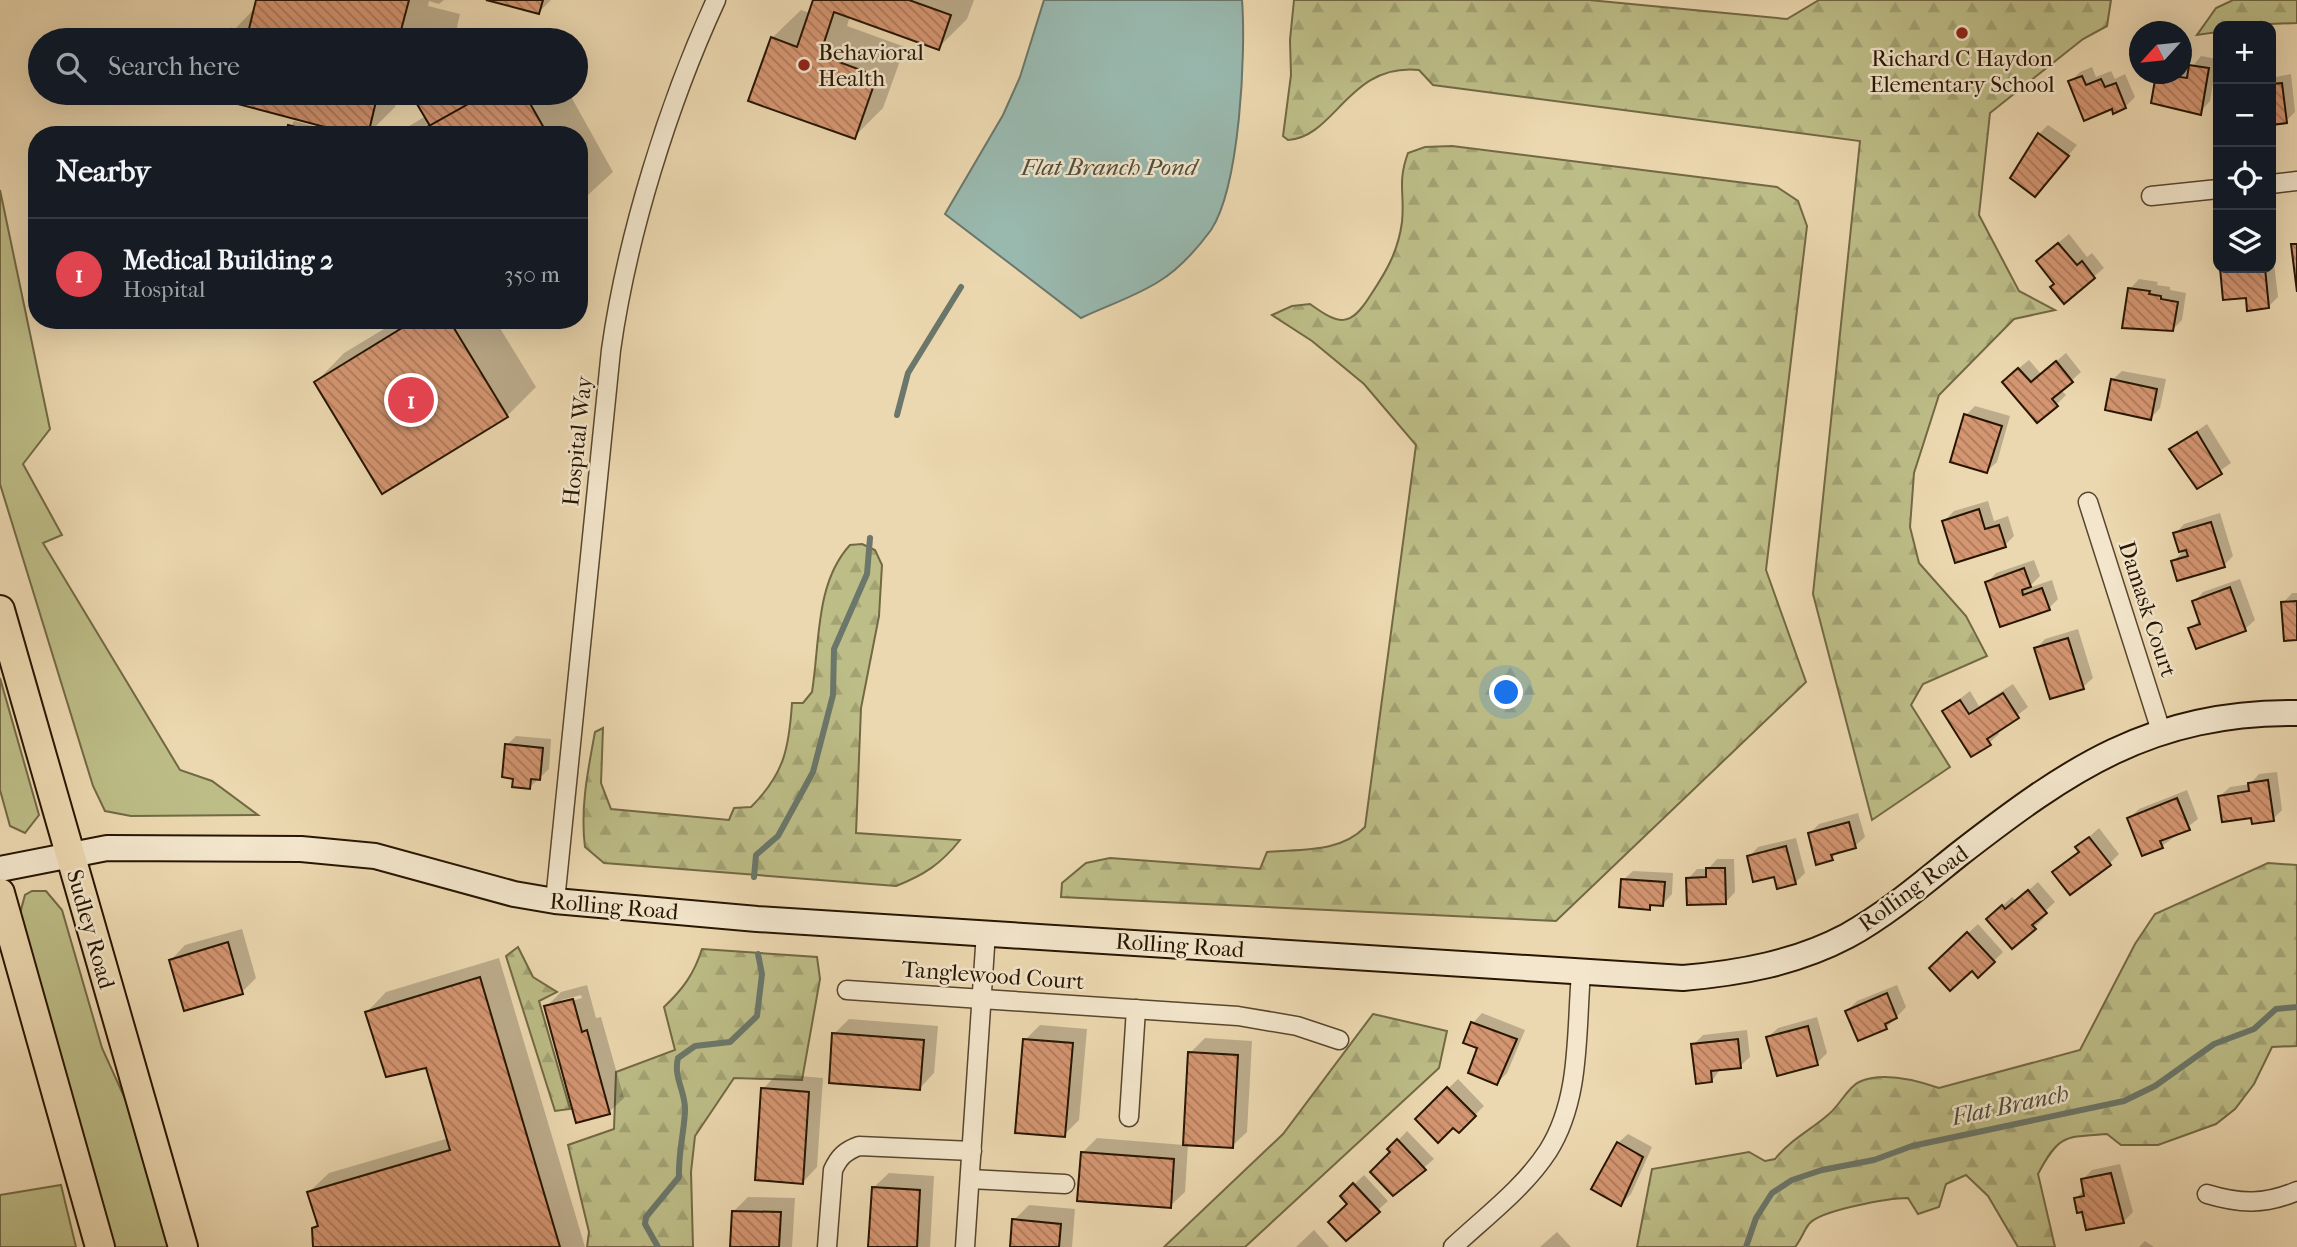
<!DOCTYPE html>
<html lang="en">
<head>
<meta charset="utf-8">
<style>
	body { margin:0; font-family:"IM FELL French Canon",serif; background:#20242c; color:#f1f3f6 }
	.controls { position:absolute; right:21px; top:21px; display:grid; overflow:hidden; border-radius:14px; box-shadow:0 7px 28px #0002 }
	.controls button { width:63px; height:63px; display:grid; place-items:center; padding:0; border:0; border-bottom:2px solid #363941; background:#171b24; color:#f1f3f6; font:35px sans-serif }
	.compass { position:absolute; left:2129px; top:21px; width:63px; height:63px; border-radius:50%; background:#171b24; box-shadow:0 7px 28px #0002; rotate:243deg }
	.you { position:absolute; left:1507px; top:693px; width:24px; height:24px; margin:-18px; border:5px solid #fff; border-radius:50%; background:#1a73e8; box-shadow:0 0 0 10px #1a73e833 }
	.badge { display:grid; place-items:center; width:46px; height:46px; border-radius:50%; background:#c59692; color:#fff; font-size:23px; font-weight:700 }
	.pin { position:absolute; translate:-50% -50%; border:4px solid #fff; box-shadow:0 2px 7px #0006 }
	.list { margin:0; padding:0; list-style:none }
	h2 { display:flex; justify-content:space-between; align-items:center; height:91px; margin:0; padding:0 28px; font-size:30px }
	h2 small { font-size:23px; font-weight:400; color:#9ea1a6 }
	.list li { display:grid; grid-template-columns:46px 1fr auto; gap:21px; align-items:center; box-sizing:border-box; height:112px; padding:0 28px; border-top:2px solid #363941 }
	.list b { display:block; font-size:26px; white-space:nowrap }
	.list p { margin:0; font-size:23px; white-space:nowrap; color:#9ea1a6 }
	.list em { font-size:23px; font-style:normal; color:#9ea1a6 }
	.icon { flex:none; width:38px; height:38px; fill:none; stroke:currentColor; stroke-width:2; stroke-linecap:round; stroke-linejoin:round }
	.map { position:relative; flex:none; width:2297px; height:1247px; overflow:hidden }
	.search { position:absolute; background:#171b24; box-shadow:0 7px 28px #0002; left:28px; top:28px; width:560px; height:77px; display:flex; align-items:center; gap:18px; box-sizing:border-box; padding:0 24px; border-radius:38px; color:#9ea1a6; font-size:26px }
	.panel { position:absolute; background:#171b24; box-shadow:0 7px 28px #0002; left:28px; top:126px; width:560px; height:203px; border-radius:28px }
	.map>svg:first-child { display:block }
</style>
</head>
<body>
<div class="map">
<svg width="2297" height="1247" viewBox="0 0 2297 1247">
	<defs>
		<pattern id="forest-firs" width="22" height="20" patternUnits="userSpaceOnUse" patternTransform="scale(1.75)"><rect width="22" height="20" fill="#bdbd87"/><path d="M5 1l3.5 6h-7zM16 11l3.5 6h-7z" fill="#a2a273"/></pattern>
		<pattern id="building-back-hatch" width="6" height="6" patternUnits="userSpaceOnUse" patternTransform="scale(1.75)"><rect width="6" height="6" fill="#d59672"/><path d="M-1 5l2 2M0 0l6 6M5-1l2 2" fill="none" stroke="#ad795b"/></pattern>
	</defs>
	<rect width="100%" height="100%" fill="#ecd8b0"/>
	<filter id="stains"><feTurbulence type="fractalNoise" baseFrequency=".00286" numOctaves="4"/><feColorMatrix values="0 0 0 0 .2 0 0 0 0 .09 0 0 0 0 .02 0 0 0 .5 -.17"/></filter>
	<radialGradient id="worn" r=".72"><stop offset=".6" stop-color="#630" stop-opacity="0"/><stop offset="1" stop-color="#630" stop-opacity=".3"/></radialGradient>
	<!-- green -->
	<g fill="#bdbd87" stroke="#726944" stroke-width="2">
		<path d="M0,190l50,239 -27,35 39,71 -19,8 137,227 32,11 46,34 -127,1 -26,-5 -12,-25 -93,-302z"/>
		<path d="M0,678l39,137 -14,18 -15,-7 -10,-36z"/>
		<path d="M32,891h14l16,19 40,138 30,66 38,133h-56l-95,-330 6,-22z"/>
		<path d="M61,1185l15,62h-76v-52z"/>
	</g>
	<!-- forest -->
	<g fill="url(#forest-firs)" stroke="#726944" stroke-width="2">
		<path d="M1294,0h295l198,19 32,-19h292l-4,26 -24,13 -93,74 -11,102 40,76 36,19 -41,9 -75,76 -25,78 -4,54 9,36 47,53 21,40 -64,28 -12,21 39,62 -78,53 -59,-226 47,-453 -427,-56 -14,-15c-71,-7 -83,67 -131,70l-5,-4 8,-61 -1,-35z"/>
		<path d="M2233,0h64v23l-79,3v6l-21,3 19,-27z"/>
		<path d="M1452,146l325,41 21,14 9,25 -41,344 40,112 -250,239 -495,-24 1,-14 24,-20 24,-5 150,11 7,-17c34,-3 73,1 98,-25l51,-382 -52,-61 -52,-43 -40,-26 20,-9 18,-2c29,21 40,24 60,-8 16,-24 28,-44 32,-74 3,-28 -5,-39 6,-69l17,-6z"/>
		<path d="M862,544l13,6 7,15 -3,51 -18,92 -5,125 104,7c-19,24 -36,35 -64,46l-292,-23 -19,-16c-5,-39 3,-77 10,-115l8,-4 -2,55 10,26 118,11 5,-12 17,-1c33,-33 38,-58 41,-104h11l9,-11c8,-49 3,-109 38,-147z"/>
		<path d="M2268,863l29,2v181l-25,1 -18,37 -19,25 -19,15 -58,21h-37l-14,-11c-42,3 -48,0 -69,40l17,73h-37l-30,-51 -22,-21 -20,9 -7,23 -21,7 -10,-16c-18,0 -88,12 -99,26 -5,6 -8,16 -14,23h-158l15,-78 97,-17 16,9 10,-2c16,-20 36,-29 54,-45 10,-8 19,-27 30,-32 24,-11 57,-2 80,6l141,-38 55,-106 20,-30z"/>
		<path d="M518,947l15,30 24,15 -18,9 31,108 -15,2 -49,-155z"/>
		<path d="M702,949l115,8 3,22 -18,101 -68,-2 -39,58 -4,36 2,75h-106l2,-15 -21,-87 46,-16 2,-57 59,-22 -11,-43c19,-18 30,-33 38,-58z"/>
		<path d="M1373,1014l74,17 -8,37 -194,179h-81l119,-113z"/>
	</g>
	<!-- water -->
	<path fill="#99b9af" stroke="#6b776a" stroke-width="2" d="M1044,0h198c4,53 -2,186 -31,230 -14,19 -33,40 -53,52 -24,15 -52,24 -77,36l-136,-104 58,-99 17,-38z"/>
	<!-- shadow -->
	<g fill="#0003" fill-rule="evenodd">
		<path d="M258,0h186l-5,4 -10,-3 -1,5 32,8 -6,26h-223l3,-10 22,-23z"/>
		<path d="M493,0h58l-12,12z"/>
		<path d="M815,0h159l-7,19 -29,29 -88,-32 -3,10 58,21 -22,61 -29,29 -82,-99 29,-28 9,3z"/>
		<path d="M2139,43l1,7 -5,1v-4z"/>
		<path d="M2201,56l16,3 -7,42 -9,10 -48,-9 5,-28h24v-7l9,1z"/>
		<path d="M2092,67l4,10 15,-6 4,8 10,-5 10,23 -10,10h-12l-43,-25 10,-10z"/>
		<path d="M2291,74l4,38 -9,9 -15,2v-45z"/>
		<path d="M218,93h351l44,79 -34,31v-68h-185l32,-19 -8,-14 -20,-5 -3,10 -28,28 -149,-39z"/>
		<path d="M294,121l49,13 -1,1h-55z"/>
		<path d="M2048,125l29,20 -33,40 -5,-51z"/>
		<path d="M2069,234l18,23 5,-4 12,15 -39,33 -18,-49z"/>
		<path d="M2271,238l7,59 -10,10 -21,-11 -23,2 -3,-30h50z"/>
		<path d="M2139,279l19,3 -1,3 13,2v3l16,3 -4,27 -9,9 -43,-40z"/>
		<path d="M399,320h96l41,67 -29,29 -191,-34 28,-29z"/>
		<path d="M2066,353l15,19 -20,18 5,5 -10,10 -42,-33 15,-12 12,14z"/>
		<path d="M2122,371l44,8 -6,29 -9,10 -39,-38z"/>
		<path d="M1975,406l35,10 -13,46 -10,9 -21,-56z"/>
		<path d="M2207,424l24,39 -33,23 -27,-37z"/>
		<path d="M1988,501l6,20 14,-5 6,20 -9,9 -61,-24 10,-10z"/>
		<path d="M2220,513l13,43 -9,9 -51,-3 13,-14 -11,-14 9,-10z"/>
		<path d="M2034,560l6,16 -12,12 24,-8 6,19 -9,9 -62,-25 9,-10z"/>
		<path d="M2240,579l15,41 -10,9h-55l10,-10 -6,-17 9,-10z"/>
		<path d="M2292,593h5v45l-14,-35z"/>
		<path d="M2078,629l15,49 -10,9 -47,-38 9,-10z"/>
		<path d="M2013,684l15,23 -31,24 2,3 -10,9 -45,-32 26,-20 9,15z"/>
		<path d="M516,736l35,3 -2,30 -19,18 -15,-10 -8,-32z"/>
		<path d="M2277,772l5,38 -9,9 -21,-3 -32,-20 10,-9 20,-3 9,-10z"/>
		<path d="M2187,790l11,29 -36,27 -33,-28 10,-9z"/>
		<path d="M1858,813l7,24 -10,9 -15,4 -8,8 -22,-25 9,-9z"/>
		<path d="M2099,828l20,26 -10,10 -54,8 25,-21 -2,-4z"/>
		<path d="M1796,838l9,35 -10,10 -46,-26 9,-10z"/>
		<path d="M1717,859h17l1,33 -9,10 -38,-23 9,-10h11z"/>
		<path d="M1633,871l40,2 -1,21 -9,10 -9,-1 -5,5 -26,-28z"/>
		<path d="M2038,882l17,20 -14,13 3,3 -10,10 -36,-18 14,-13 4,4z"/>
		<path d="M1978,924l25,28 -9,9 -22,7 -31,-10z"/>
		<path d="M242,929l14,49 -14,14 -71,-32 14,-15z"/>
		<path d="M499,958l86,289h-270l-1,-19 5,-5 -10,-31 20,-19 120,-35 -22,-72 -60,-54 19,-20z"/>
		<path d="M587,985l9,33 5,-1 23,81 -15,14 -63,-105 15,-15zM581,995l1,3 -21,6v-4z"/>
		<path d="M1897,985l9,22 -20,21 -39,-17 10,-10z"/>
		<path d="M1482,1013l43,17 -18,43 -10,10 -17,-36 -15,-5 8,-19z"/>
		<path d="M1817,1017l10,36 -10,10 -39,11 -10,-37 10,-9z"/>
		<path d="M849,1019l89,7 -4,47 -14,15 -86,-54z"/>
		<path d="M1040,1025l47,4 -8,91 -15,15 -39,-95z"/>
		<path d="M1747,1030l3,27 -10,9 -19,2 -9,13 -19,-36 10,-10z"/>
		<path d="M1205,1038l47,3 -5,91 -15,14 -44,-2 -3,48 -15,14 -88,-53 15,-15 87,7 6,-92z"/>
		<path d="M777,1074l46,4 -6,89 -14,15 -40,-93z"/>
		<path d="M1458,1079l26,27 -25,25 -6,-6 -36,-6z"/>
		<path d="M1407,1131l27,28 -41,35v-42l-3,-3z"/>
		<path d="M1628,1134l24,13 -21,47 -10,10 -3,-61z"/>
		<path d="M2120,1164l13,48 -10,10 -39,-12 -8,-12 8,-8 -1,-11 9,-9z"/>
		<path d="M889,1173l45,3 -4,71h-60l4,-60z"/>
		<path d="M1364,1175l24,26 -42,37 3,-34 -7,-8z"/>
		<path d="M748,1197l47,1 -3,49h-60l1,-35z"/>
		<path d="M1029,1205l46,4 -3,38h-60l2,-27z"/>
		<path d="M1314,1230l15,17h-33z"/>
		<path d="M1557,1232l14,15h-31z"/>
		<path d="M2145,1241l9,6h-15z"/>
	</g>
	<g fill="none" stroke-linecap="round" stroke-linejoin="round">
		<!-- stream -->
		<g stroke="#6b776a" stroke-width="6">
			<path d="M897,415l11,-42 53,-86"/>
			<path d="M754,877l2,-22 22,-19 35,-64 20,-77 1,-46 33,-75 3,-36"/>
			<path d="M658,1247l-13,-23 1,-7 33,-40c-1,-23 5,-44 6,-66 1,-19 -12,-33 -7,-53l17,-12 35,-4 27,-26 5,-42 -4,-20"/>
			<path d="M1746,1247l10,-29 16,-25 20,-13 30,-10 52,-10 38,-14 212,-45 31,-15 59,-42 40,-15 22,-20 21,-2"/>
		</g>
	</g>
	<!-- building -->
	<g fill="url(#building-back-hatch)" stroke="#271502" stroke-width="2">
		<path d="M256,0h153l-9,34 23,6h-194l3,-11 16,4z"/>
		<path d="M486,0h57l-4,14z"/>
		<path d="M813,0h96l42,15 -12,35 -105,-38 -14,43 57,21 -22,63 -107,-38 23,-64 26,10z"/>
		<path d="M2189,65l20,3 -8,47 -50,-12 5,-29 31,4z"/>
		<path d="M2082,76l4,9 15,-6 4,8 11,-4 10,25 -13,6 -1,-5 -28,12 -16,-40z"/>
		<path d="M2282,83l5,40 -16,2v-41z"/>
		<path d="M217,93h203l-3,11 -39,-11 -10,42h-13l-140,-37z"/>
		<path d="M420,93h51l12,3 -53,30 -13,-22z"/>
		<path d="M488,93h36l24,42h-135z"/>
		<path d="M288,125l39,10h-42z"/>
		<path d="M2038,133l31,23 -34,41 -25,-19z"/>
		<path d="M2058,243l19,22 5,-4 13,17 -31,26 -14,-17 4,-3 -18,-23z"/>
		<path d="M2291,244h6v48z"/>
		<path d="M2220,268h45l4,40 -22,3 -1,-13 -23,2z"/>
		<path d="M2128,288l22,3 -1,3 12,2v3l17,3 -5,29 -51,-3z"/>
		<path d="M415,320h34l59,97 -126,77 -68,-112z"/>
		<path d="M2056,361l17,21 -21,17 6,7 -21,17 -35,-41 16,-14 13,14z"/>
		<path d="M2111,379l46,10 -6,31 -46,-10z"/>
		<path d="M1964,414l38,12 -15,47 -37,-11z"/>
		<path d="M2197,432l25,42 -25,15 -28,-40z"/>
		<path d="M1979,509l6,20 14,-4 7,22 -51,16 -13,-42z"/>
		<path d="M2211,522l14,45 -48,14 -6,-20 17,-5 -2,-6 -7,2 -6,-19z"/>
		<path d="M2024,568l7,19 -9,3 1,5 19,-7 8,22 -50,17 -15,-45z"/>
		<path d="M2230,587l16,44 -50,18 -8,-21 12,-4 -8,-23z"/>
		<path d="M2297,601v39l-13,1 -3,-39z"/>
		<path d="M2068,638l16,51 -34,10 -16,-51z"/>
		<path d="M2003,693l16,25 -32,21 4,6 -20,12 -29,-46 18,-11 9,14z"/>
		<path d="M505,744l38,4 -3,32 -9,-1 -1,10 -18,-2 1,-8 -11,-2z"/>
		<path d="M2268,780l6,41 -22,3 -1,-6 -29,4 -4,-26 31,-5 -1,-8z"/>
		<path d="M2177,798l13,32 -30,11 3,7 -21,8 -15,-38z"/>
		<path d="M1849,822l7,26 -25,7 2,5 -17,5 -8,-32z"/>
		<path d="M2089,837l22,28 -41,30 -18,-23 27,-20 -4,-5z"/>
		<path d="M1786,846l10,38 -19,5 -3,-12 -21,5 -6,-26z"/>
		<path d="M1706,868h19l1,36 -39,1 -1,-27 20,-1z"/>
		<path d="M1621,879l44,3 -2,24 -13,-1v5l-31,-3z"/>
		<path d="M2028,890l19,23 -15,12 4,4 -24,20 -26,-30 16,-14 3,4z"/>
		<path d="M1967,932l28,30 -17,16 -6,-7 -22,20 -21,-23z"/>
		<path d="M228,942l15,52 -59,17 -15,-51z"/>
		<path d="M480,977l80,270h-247l-1,-19 6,-2 -11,-34 143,-42 -24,-82 -40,9 -21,-65z"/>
		<path d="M1887,993l10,25 -12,6 2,5 -29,12 -13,-30z"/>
		<path d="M573,999l9,33 5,-2 23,84 -34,9 -32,-117z"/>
		<path d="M1471,1022l46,17 -20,46 -29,-12 9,-25 -14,-5z"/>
		<path d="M1808,1026l10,39 -41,11 -11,-39z"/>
		<path d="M832,1033l92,7 -4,50 -91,-7z"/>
		<path d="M1023,1039l50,4 -8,94 -50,-4z"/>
		<path d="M1738,1039l3,29 -30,3 1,11 -16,2 -5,-40z"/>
		<path d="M1188,1052l50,3 -5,93 -50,-3z"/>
		<path d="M1447,1087l29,29 -17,17 -6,-5 -15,15 -23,-24z"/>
		<path d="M761,1088l48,4 -6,92 -48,-4z"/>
		<path d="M1397,1139l29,31 -33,26 -23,-24 20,-20 -3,-3z"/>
		<path d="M1617,1142l26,15 -22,49 -30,-17z"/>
		<path d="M1081,1152l93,7 -3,49 -94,-7z"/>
		<path d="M2111,1173l13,50 -38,7 -4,-18 -5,1 -3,-15 10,-2 -3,-17z"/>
		<path d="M1353,1183l27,29 -34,29 -18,-19 19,-18 -7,-8z"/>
		<path d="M872,1187l48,3 -3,57h-49z"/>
		<path d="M732,1211l49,1 -2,35h-49z"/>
		<path d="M1012,1219l49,5 -2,23h-49z"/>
	</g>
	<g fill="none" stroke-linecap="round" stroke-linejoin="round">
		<!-- street casing -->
		<g stroke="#58462e" stroke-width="21">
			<g id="street">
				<path d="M2271,184l26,-3"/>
				<path d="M2151,196l67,-7"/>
				<path d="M2088,502l73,229"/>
				<path d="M555,901l56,-551c16,-114 57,-246 105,-350"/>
				<path d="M847,990l391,26 59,10 42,14"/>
				<path d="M1129,1117l7,-108"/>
				<path d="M970,1179l95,5"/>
				<path d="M2207,1194c33,10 58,11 90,-3"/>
				<path d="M827,1247l6,-77c6,-13 12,-19 26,-24l113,5"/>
				<path d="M965,1247l21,-315"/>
				<path d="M1453,1247c32,-30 71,-59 95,-96 33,-52 28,-119 33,-178"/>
			</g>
		</g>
		<!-- secondary casing -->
		<g stroke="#271502" stroke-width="28">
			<path id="secondary" d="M0,869l107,-21 194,1 74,7 139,38 41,7 202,18 926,59c57,-5 113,-15 164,-42 40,-22 75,-52 111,-81 111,-86 192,-143 339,-142"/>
		</g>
		<!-- primary casing -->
		<g stroke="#271502" stroke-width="32">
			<g id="primary">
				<path d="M0,610l183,637"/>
				<path d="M0,893l100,354"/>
			</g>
		</g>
		<!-- street -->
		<use href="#street" stroke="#f3e6cc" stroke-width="18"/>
		<!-- secondary -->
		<use href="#secondary" stroke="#f3e6cc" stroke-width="24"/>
		<!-- primary -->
		<use href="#primary" stroke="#ecd8b0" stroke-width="28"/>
	</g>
	<!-- markers -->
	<g fill="#8f2418" stroke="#f3e6cc" stroke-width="2.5">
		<circle cx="1962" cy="33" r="7"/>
		<circle cx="804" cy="65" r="7"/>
	</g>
	<g text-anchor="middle" stroke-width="5" stroke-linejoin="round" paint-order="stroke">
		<!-- poi labels -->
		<g font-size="23" fill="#271502" stroke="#f3e6cc" text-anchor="start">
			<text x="818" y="60">Behavioral<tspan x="818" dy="26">Health</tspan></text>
			<text x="1962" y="66" text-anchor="middle">Richard C Haydon<tspan x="1962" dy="26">Elementary School</tspan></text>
		</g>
		<!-- street labels -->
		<g font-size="23" fill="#271502" stroke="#f3e6cc">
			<text transform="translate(577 441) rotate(-84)" y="8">Hospital Way</text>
			<text transform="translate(2148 609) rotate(72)" y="8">Damask Court</text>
			<text transform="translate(1913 888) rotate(-36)" y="8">Rolling Road</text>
			<text transform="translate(614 906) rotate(5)" y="8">Rolling Road</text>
			<text transform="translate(91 929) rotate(74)" y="8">Sudley Road</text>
			<text transform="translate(1180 945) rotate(4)" y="8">Rolling Road</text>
			<text transform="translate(993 975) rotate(4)" y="8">Tanglewood Court</text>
		</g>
		<!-- water labels -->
		<g font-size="24" font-style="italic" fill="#4f4e3f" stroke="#f3e6cc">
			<text x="1109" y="175">Flat Branch Pond</text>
			<text transform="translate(2010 1105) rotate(-12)" y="8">Flat Branch</text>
		</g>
	</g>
	<rect width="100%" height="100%" filter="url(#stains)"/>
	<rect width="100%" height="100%" fill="url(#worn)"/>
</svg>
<div class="controls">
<button>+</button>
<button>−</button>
<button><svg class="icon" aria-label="locate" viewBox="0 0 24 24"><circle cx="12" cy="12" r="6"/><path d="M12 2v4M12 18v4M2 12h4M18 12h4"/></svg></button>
<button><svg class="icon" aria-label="layers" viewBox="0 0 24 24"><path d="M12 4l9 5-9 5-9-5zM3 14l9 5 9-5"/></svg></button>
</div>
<svg class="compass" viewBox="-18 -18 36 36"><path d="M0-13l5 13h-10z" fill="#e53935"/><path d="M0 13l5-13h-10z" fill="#9ea1a6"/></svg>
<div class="you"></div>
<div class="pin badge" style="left:411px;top:400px;background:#e0444e">1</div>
<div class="search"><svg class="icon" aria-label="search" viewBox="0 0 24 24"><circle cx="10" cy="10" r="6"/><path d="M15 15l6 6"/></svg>Search here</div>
<section class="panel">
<h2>Nearby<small></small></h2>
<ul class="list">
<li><span class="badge" style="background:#e0444e">1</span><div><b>Medical Building 2</b><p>Hospital</p></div><em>350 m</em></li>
</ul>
</section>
</div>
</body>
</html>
